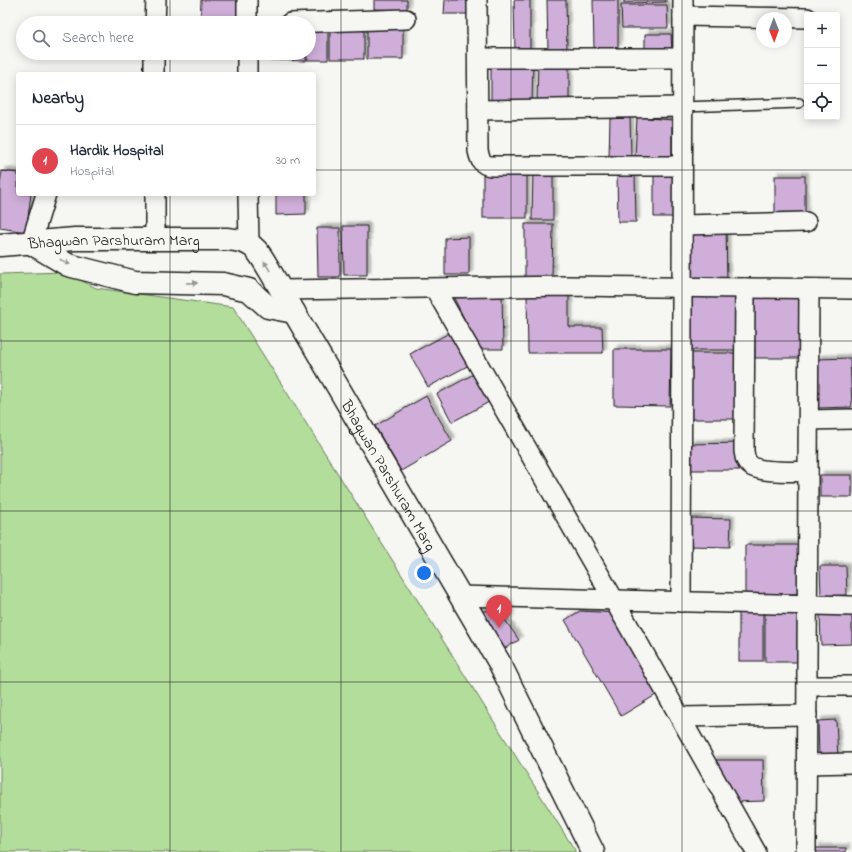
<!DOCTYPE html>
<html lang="en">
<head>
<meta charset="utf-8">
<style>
	body { margin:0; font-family:"Indie Flower",sans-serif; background:#f2f2f3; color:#1f2937 }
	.controls { position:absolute; right:12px; top:12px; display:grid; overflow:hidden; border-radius:4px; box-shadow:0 2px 10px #0003 }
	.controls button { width:36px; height:36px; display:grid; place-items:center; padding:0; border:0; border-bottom:1px solid #e0e1e3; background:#fff; color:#1f2937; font:20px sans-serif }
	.compass { position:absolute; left:756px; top:12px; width:36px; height:36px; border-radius:50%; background:#fff; box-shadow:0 2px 10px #0003; rotate:179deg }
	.you { position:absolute; left:424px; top:573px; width:14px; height:14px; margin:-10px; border:3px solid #fff; border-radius:50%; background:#1a73e8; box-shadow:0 0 0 6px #1a73e833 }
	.badge { display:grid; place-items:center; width:26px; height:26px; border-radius:50%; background:#d1495b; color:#fff; font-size:13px; font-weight:700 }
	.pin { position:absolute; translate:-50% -33px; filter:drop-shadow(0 1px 2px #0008) }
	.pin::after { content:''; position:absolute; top:21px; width:14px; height:12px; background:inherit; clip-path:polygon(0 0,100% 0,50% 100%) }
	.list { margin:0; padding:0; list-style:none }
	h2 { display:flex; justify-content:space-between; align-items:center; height:52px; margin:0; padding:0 16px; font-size:17px }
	h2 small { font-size:13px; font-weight:400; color:#747a83 }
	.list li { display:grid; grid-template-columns:26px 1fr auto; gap:12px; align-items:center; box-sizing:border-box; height:72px; padding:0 16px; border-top:1px solid #e0e1e3 }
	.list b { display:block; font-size:15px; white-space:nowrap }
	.list p { margin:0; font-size:13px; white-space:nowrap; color:#747a83 }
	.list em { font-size:13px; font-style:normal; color:#747a83 }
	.icon { flex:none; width:22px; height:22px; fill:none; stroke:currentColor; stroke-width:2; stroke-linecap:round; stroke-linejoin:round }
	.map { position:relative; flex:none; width:852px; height:852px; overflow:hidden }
	.search { position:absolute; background:#fff; box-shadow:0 2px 10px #0003; left:16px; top:16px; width:300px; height:44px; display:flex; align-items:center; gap:10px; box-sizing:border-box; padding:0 14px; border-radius:22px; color:#747a83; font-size:15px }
	.panel { position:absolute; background:#fff; box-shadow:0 2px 10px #0003; left:16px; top:72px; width:300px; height:124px; border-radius:4px }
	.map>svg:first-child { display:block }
</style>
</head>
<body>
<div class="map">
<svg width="852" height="852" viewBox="0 0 852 852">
	<defs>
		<filter id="shadow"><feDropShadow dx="3.5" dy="-3.5" stdDeviation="1" flood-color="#0004"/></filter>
	</defs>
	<rect width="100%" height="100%" fill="#f6f6f2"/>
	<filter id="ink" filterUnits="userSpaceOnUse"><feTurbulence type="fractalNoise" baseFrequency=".025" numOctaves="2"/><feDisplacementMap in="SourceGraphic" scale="8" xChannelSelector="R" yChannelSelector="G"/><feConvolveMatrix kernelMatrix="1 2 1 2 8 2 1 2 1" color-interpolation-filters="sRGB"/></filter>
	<g filter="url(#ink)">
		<!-- green -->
		<path fill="#b3dd9a" stroke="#687c5b" d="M65,272l31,16 137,19 343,545h-576v-578z"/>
		<!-- building -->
		<g fill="#cfaed9" stroke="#1c1c1c" filter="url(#shadow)">
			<path d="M201,0h43l-1,23h-43z"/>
			<path d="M374,0h33v10l-33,-1z"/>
			<path d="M445,0h25v14h-26z"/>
			<path d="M514,0h16v51l-15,1z"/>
			<path d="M547,0h19l1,50 -19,1z"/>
			<path d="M593,0h25v48h-24z"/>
			<path d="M624,0h42v2l-42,1z"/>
			<path d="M621,5h46l1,23h-46z"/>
			<path d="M367,26l36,1v32h-36z"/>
			<rect x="330" y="29" width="34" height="30"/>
			<path d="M309,30h19v30h-21v-7h2z"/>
			<path d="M645,34h26l1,18h-27z"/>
			<path d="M269,53h37v8l-38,-1z"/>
			<path d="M538,59l31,1v43h-32z"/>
			<path d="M491,61l42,1 -1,40 -41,-1z"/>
			<path d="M630,117l1,39h-22l1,-37z"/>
			<path d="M637,117l35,3v38l-37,-1z"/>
			<rect x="483" y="169" width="44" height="49"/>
			<path d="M533,169h20v51h-21z"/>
			<path d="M2,171l16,2v21h13l-5,38 -26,-4v-44z"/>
			<path d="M654,171h20l-1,46h-19z"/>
			<path d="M617,175h18l1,47h-18z"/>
			<rect x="775" y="176" width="30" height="39"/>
			<path d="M276,194h30v20l-30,1z"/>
			<path d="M525,224h28l-1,54h-27z"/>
			<path d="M343,226h24v49h-23z"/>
			<path d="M726,227l1,55h-35l-1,-54z"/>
			<path d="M317,228h23v49h-22z"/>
			<path d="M469,237v38h-24v-37z"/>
			<path d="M502,293l1,56h-24l-27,-55z"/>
			<path d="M804,293l1,65h-50l-1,-64z"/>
			<path d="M527,295h42v32h33l1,26h-75z"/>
			<path d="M685,297h55l1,53h-55z"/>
			<path d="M455,330l18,33 -45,24 -18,-33z"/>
			<path d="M614,349h57l-1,57 -56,-1z"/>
			<rect x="688" y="353" width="53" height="66"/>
			<path d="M850,358l2,49 -34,1 -1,-49z"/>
			<path d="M474,374l15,28 -37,20 -15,-28z"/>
			<path d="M426,396l26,45 -51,30 -26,-45z"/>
			<path d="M744,443l-1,27h-55v-26z"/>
			<rect x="820" y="475" width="32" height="22"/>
			<path d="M690,518l41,1 -1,28 -41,-1z"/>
			<path d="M745,545h55l1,49h-56z"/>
			<path d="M820,566h26l1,29 -26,1z"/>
			<path d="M498,610l21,30 -22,13 -24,-41z"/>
			<path d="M580,611l38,2 46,77 -43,26 -56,-96z"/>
			<rect x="739" y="612" width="24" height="49"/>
			<rect x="765" y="612" width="38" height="50"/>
			<path d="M852,612v32l-31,1 -1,-32z"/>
			<path d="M836,720l2,39h-19l-1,-38z"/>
			<path d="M712,760h51l1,41 -29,1z"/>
			<rect x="816" y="848" width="30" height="4"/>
		</g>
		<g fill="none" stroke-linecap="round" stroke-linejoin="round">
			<!-- service casing -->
			<g stroke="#1c1c1c" stroke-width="12">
				<path id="service" d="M682,107l117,-4"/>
			</g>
			<!-- minor casing -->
			<g stroke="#1c1c1c" stroke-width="22">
				<g id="minor">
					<path d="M247,0v23"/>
					<path d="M477,0l1,151c2,9 4,14 13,15h191"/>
					<path d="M683,16l124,2"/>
					<path d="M155,23l1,-23"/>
					<path d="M290,23l116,-4"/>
					<path d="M247,53v21"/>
					<path d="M478,58h204"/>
					<path d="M154,74v-21"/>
					<path d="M478,110l204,-3"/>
					<path d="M155,194v45"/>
					<path d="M248,194l1,49"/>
					<path d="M682,225l124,-3"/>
					<path d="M31,243l15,-49"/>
					<path d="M745,288l-1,163c1,6 1,10 6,14 8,8 46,6 58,7"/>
					<path d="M435,289l179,311 142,252"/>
					<path d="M281,290l286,-4 285,3"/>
					<path d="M809,420l43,-1"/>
					<path d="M460,596l392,10"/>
					<path d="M681,602l2,-602"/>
					<path d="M807,686h45"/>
					<path d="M680,717l127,-2"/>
					<path d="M807,764l45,-1"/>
					<path d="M806,852l3,-563"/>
				</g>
			</g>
			<!-- tertiary casing -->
			<g stroke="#1c1c1c" stroke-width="25">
				<g id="tertiary">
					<path d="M31,243l37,22 67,17 88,2 26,6 19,17 26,5"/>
					<path id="s1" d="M0,245l75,-6h152c27,2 30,10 43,32l229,391 94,190"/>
				</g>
			</g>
			<!-- service -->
			<use href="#service" stroke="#f6f6f2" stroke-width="9"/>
			<!-- minor -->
			<use href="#minor" stroke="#f6f6f2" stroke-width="19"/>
			<!-- tertiary -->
			<use href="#tertiary" stroke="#f6f6f2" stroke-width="22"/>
		</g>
		<!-- one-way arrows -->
		<defs><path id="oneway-solid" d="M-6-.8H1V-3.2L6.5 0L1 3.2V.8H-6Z"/></defs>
		<g fill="#949492">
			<use href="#oneway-solid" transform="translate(65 262) rotate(27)"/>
			<use href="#oneway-solid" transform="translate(267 266) rotate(-122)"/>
			<use href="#oneway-solid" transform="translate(192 283) rotate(1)"/>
		</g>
	</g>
	<!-- grid -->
	<path fill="none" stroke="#1c1c1c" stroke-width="1" stroke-opacity="0.55" d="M170,0v23M341,0v852M511,0v852M682,0v852M170,53v21M0,170h18M314,170h538M170,194v658M0,341h852M0,511h852M0,682h852"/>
	<g text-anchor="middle" stroke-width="3" stroke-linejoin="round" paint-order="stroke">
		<!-- street labels -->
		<g font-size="16" fill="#1c1c1c" stroke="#f6f6f2">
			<text dy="6" stroke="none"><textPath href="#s1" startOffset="114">Bhagwan Parshuram Marg</textPath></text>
			<text dy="6" stroke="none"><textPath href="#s1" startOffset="521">Bhagwan Parshuram Marg</textPath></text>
		</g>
	</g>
</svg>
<div class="controls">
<button>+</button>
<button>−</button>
<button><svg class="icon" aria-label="locate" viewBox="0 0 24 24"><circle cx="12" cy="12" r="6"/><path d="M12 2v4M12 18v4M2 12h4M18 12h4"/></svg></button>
</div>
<svg class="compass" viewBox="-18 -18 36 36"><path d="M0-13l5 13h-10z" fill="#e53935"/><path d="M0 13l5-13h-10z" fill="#747a83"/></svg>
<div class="you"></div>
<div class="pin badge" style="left:499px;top:628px;background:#e0444e">1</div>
<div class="search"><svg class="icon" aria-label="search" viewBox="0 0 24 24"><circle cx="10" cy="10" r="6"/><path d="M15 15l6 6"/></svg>Search here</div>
<section class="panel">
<h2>Nearby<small></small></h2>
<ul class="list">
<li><span class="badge" style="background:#e0444e">1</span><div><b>Hardik Hospital</b><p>Hospital</p></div><em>30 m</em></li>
</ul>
</section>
</div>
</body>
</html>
